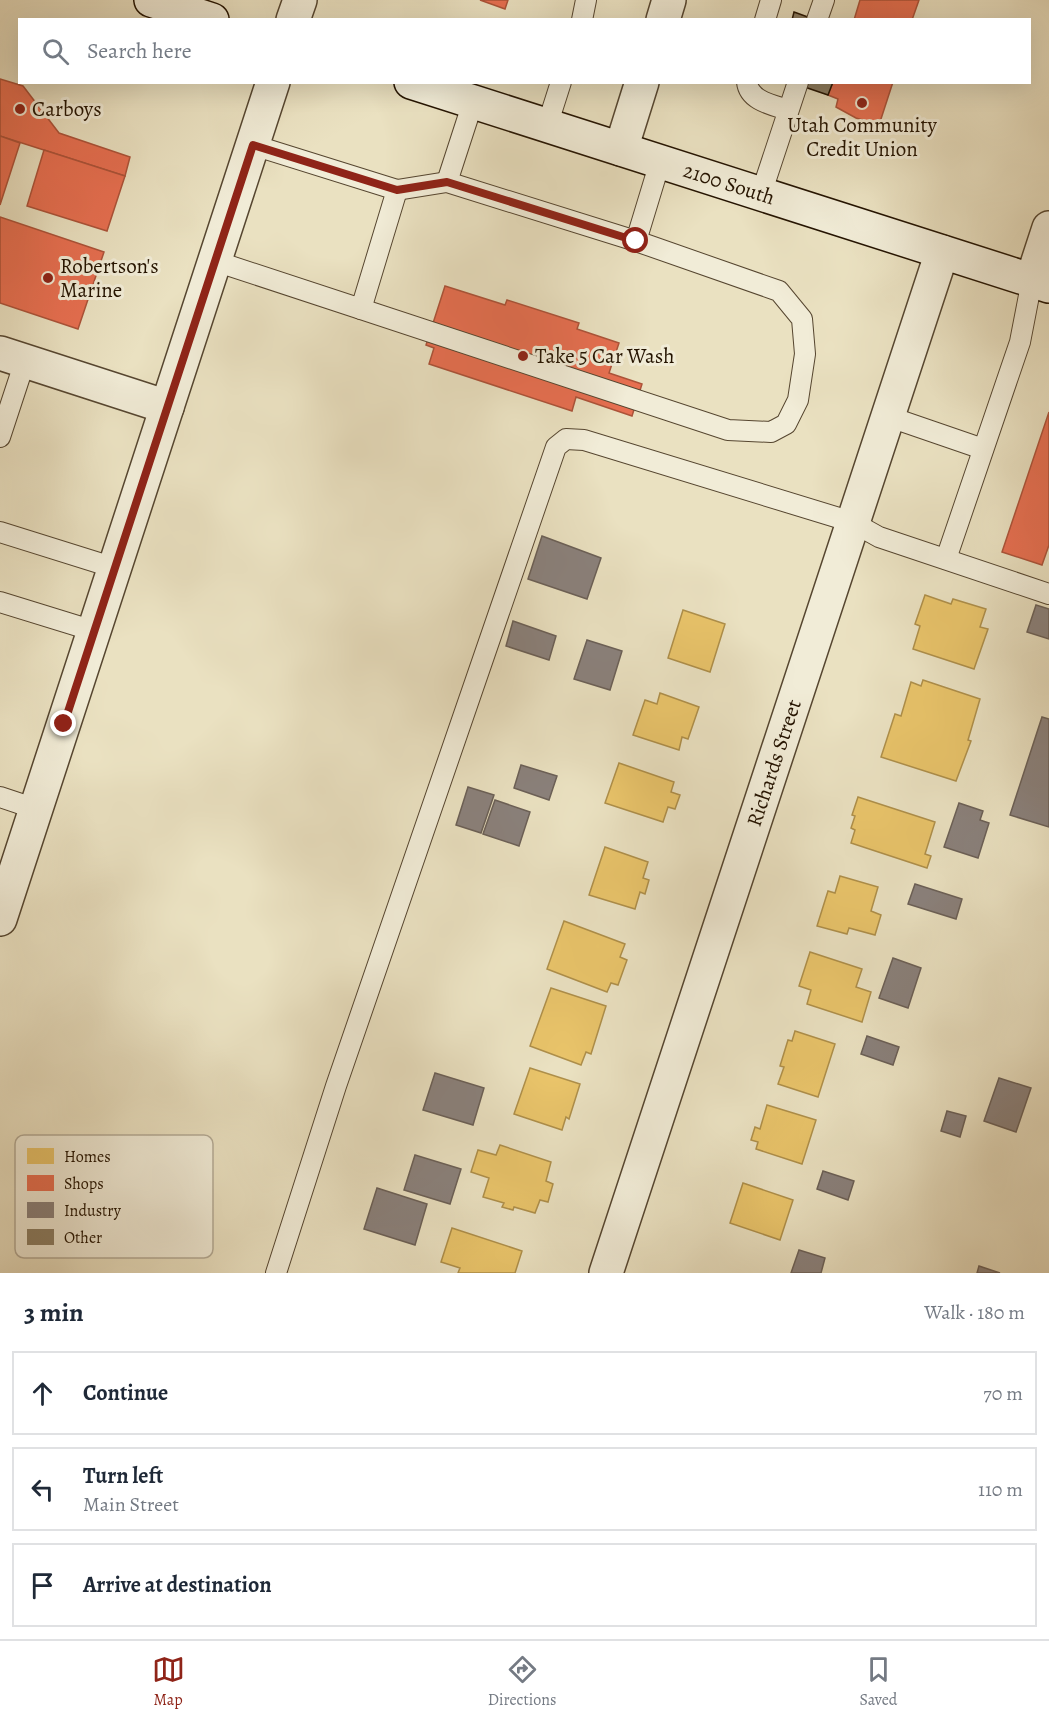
<!DOCTYPE html>
<html lang="en">
<head>
<meta charset="utf-8">
<style>
	body { margin:0; font-family:Alegreya,serif; background:#f6f6f7; color:#1f2937 }
	.stop { position:absolute; width:18px; height:18px; margin:-14px; border:4px solid #8f2418; border-radius:50%; background:#fff }
	.stop.end { background:#8f2418; border-color:#fff; box-shadow:0 2px 6px #0008 }
	.list { margin:0; padding:0; list-style:none }
	h2 { display:flex; justify-content:space-between; align-items:center; height:78px; margin:0; padding:0 24px; font-size:26px }
	h2 small { font-size:20px; font-weight:400; color:#747a83 }
	.list li { display:grid; grid-template-columns:39px 1fr auto; gap:18px; align-items:center; box-sizing:border-box; height:84px; margin:0 12px 12px; padding:0 12px; border:2px solid #e0e1e3; border-radius:0px }
	.list b { display:block; font-size:22px; white-space:nowrap }
	.list p { margin:0; font-size:20px; white-space:nowrap; color:#747a83 }
	.list em { font-size:20px; font-style:normal; color:#747a83 }
	.icon { flex:none; width:33px; height:33px; fill:none; stroke:currentColor; stroke-width:2; stroke-linecap:round; stroke-linejoin:round }
	.map { position:relative; flex:none; width:1049px; height:1273px; overflow:hidden }
	.search { position:absolute; background:#fff; box-shadow:0 6px 24px #0002; left:18px; right:18px; top:18px; height:66px; display:flex; align-items:center; gap:15px; box-sizing:border-box; padding:0 21px; border-radius:0px; color:#747a83; font-size:22px }
	.sheet { height:366px; background:#fff }
	nav { display:flex; justify-content:space-around; align-items:center; box-sizing:border-box; height:84px; border-top:2px solid #e0e1e3; background:#fff; font-size:16px; color:#747a83 }
	nav a { display:grid; justify-items:center; gap:3px }
	nav .on { color:#8f2418 }
	.map>svg:first-child { display:block }
</style>
</head>
<body>
<div class="map">
<svg width="1049" height="1273" viewBox="0 0 1049 1273">
	<rect width="100%" height="100%" fill="#eae1c1"/>
	<filter id="stains"><feTurbulence type="fractalNoise" baseFrequency=".00333" numOctaves="4"/><feColorMatrix values="0 0 0 0 .2 0 0 0 0 .09 0 0 0 0 .02 0 0 0 .5 -.17"/></filter>
	<radialGradient id="worn" r=".72"><stop offset=".6" stop-color="#630" stop-opacity="0"/><stop offset="1" stop-color="#630" stop-opacity=".3"/></radialGradient>
	<!-- homes -->
	<g fill="#e9c46a" stroke="#ae8f4a" stroke-width="1.5">
		<path d="M925,595l26,9 2,-5 33,10 -6,18 8,2 -14,40 -61,-20 7,-23 -5,-2z"/>
		<path d="M683,610l42,14 -15,48 -42,-14z"/>
		<path d="M923,680l57,19 -12,41 3,1 -15,40 -75,-24 14,-43 6,2 10,-34 10,4z"/>
		<path d="M660,693l39,14 -11,32 -6,-2 -3,13 -46,-15 12,-35 12,4z"/>
		<path d="M619,763l55,19 -3,10 9,3 -5,14 -7,-2 -5,15 -58,-19z"/>
		<path d="M858,797l77,25 -10,32 6,2 -4,12 -76,-25 4,-13 -4,-2 4,-12 -3,-1z"/>
		<path d="M605,847l43,15 -5,16 6,2 -4,14 -5,-2 -5,17 -46,-14z"/>
		<path d="M840,876l38,11 -7,24 10,4 -6,20 -26,-7 -2,6 -30,-8 11,-35 7,2z"/>
		<path d="M564,921l61,23 -5,13 7,3 -9,25 -7,-2 -4,9 -60,-23z"/>
		<path d="M810,952l52,17 -6,18 15,5 -9,30 -55,-18 4,-14 -12,-4z"/>
		<path d="M551,988l55,18 -15,48 -5,-2 -5,13 -51,-19z"/>
		<path d="M795,1031l40,13 -17,53 -40,-13 6,-17 -4,-1 8,-26 4,1z"/>
		<path d="M530,1068l50,16 -11,35 -3,-2 -4,13 -48,-16z"/>
		<path d="M767,1105l49,15 -14,44 -46,-15 2,-7 -7,-2 4,-13 5,2z"/>
		<path d="M500,1145l51,17 -5,19 7,3 -5,18 -8,-2 -5,13 -21,-6 -1,3 -11,-3 2,-4 -21,-6 6,-19 -18,-6 7,-22 18,5z"/>
		<path d="M743,1183l50,17 -13,40 -50,-17z"/>
		<path d="M452,1228l70,23 -7,22h-57l2,-5 -19,-6z"/>
	</g>
	<!-- shops -->
	<g fill="#e76f51" stroke="#ac5339" stroke-width="1.5">
		<path d="M480,0h28l-3,9z"/>
		<path d="M860,0h59l-7,20h-58z"/>
		<path d="M0,79l23,7 36,47 71,24 -5,19 -125,-40z"/>
		<path d="M833,82h60l-14,43 -23,-7 -20,-11 2,-8 -10,-4z"/>
		<path d="M0,136l20,7 -20,62z"/>
		<path d="M44,150l81,26 -18,55 -80,-25z"/>
		<path d="M0,217l104,35 -26,77 -78,-26z"/>
		<path d="M445,286l60,19 2,-5 72,23 -2,6 42,14 -10,30 33,11 -10,32 -56,-19 -4,14 -143,-47 5,-16 -8,-3z"/>
		<path d="M1049,412v133l-7,20 -40,-13z"/>
	</g>
	<!-- industry -->
	<g fill="#8a817c" stroke="#6b6057" stroke-width="1.5">
		<path d="M542,536l59,22 -14,41 -59,-20z"/>
		<path d="M1036,605l13,4v30l-22,-7z"/>
		<path d="M513,621l43,15 -7,24 -43,-14z"/>
		<path d="M587,640l35,11 -12,39 -36,-11z"/>
		<path d="M1042,717l7,2v108l-39,-12z"/>
		<path d="M521,765l36,11 -8,24 -35,-12z"/>
		<path d="M468,787l26,8 -13,38 -25,-8z"/>
		<path d="M495,800l35,12 -11,34 -36,-12z"/>
		<path d="M959,803l24,8 -3,9 9,3 -11,35 -34,-11z"/>
		<path d="M915,884l47,15 -6,20 -48,-15z"/>
		<path d="M893,958l28,10 -13,40 -29,-10z"/>
		<path d="M867,1036l32,11 -6,18 -32,-11z"/>
		<path d="M435,1073l49,15 -11,37 -50,-15z"/>
		<path d="M999,1078l32,10 -15,44 -32,-11z"/>
		<path d="M947,1111l19,5 -6,21 -19,-6z"/>
		<path d="M415,1155l46,14 -11,35 -46,-14z"/>
		<path d="M823,1171l31,10 -6,19 -31,-11z"/>
		<path d="M377,1188l50,16 -12,41 -51,-16z"/>
		<path d="M799,1250l26,8 -4,15h-30z"/>
		<path d="M979,1266l21,7h-23z"/>
	</g>
	<!-- building -->
	<g fill="#8b7e64" stroke="#241300" stroke-width="1.5">
		<path d="M794,12l22,8h-24z"/>
		<path d="M790,82h43l-5,13z"/>
	</g>
	<g fill="none" stroke-linecap="round" stroke-linejoin="round">
		<!-- service casing -->
		<g stroke="#564630" stroke-width="22">
			<g id="service">
				<path d="M582,20l4,-20"/>
				<path d="M765,20l6,-20"/>
				<path d="M817,20l7,-20"/>
				<path d="M747,82c2,19 26,23 41,28"/>
				<path d="M547,126l14,-44"/>
				<path d="M253,145l144,45 50,-8 189,59 24,-79"/>
				<path d="M447,182l26,-80"/>
				<path d="M761,194l37,-112"/>
				<path d="M215,261l146,48 36,-119"/>
				<path d="M361,309l367,121 43,2 15,-8 12,-24 7,-46 -3,-35 -23,-28 -143,-50"/>
				<path d="M887,416l96,33"/>
				<path d="M0,437l25,-76"/>
				<path d="M0,532l115,36"/>
				<path d="M946,559l74,-217 12,-62"/>
				<path d="M0,602l94,29"/>
				<path d="M0,797l36,12"/>
				<path d="M276,1273l60,-187 220,-639 10,-8 18,1 268,82 27,15 170,57"/>
			</g>
		</g>
		<!-- minor casing -->
		<g stroke="#564630" stroke-width="36">
			<g id="minor">
				<path d="M663,20l6,-20"/>
				<path d="M621,149l21,-67"/>
				<path d="M1032,280l17,-52"/>
				<path d="M0,353l167,54"/>
				<path id="s1" d="M606,1273l336,-1021"/>
			</g>
		</g>
		<!-- tertiary casing -->
		<g stroke="#564630" stroke-width="36">
			<g id="tertiary">
				<path d="M293,20l7,-20"/>
				<path d="M0,919l273,-837"/>
			</g>
		</g>
		<!-- secondary casing -->
		<g stroke="#241300" stroke-width="36">
			<g id="secondary">
				<path d="M151,0l61,20"/>
				<path id="s2" d="M411,82l638,204"/>
			</g>
		</g>
		<!-- service -->
		<use href="#service" stroke="#f1ecd7" stroke-width="20"/>
		<!-- minor -->
		<use href="#minor" stroke="#f1ecd7" stroke-width="33"/>
		<!-- tertiary -->
		<use href="#tertiary" stroke="#f1ecd7" stroke-width="33"/>
		<!-- secondary -->
		<use href="#secondary" stroke="#f1ecd7" stroke-width="33"/>
	</g>
	<g fill="none" stroke-linecap="round" stroke-linejoin="round">
		<!-- route -->
		<path stroke="#8f2418" stroke-width="8" d="M64,724l189,-579 144,45 50,-8 189,59"/>
	</g>
	<!-- markers -->
	<g fill="#8f2418" stroke="#f1ecd7" stroke-width="2">
		<circle cx="862" cy="103" r="6"/>
		<circle cx="20" cy="109" r="6"/>
		<circle cx="48" cy="278" r="6"/>
		<circle cx="523" cy="356" r="6"/>
	</g>
	<g text-anchor="middle" stroke-width="6" stroke-linejoin="round" paint-order="stroke">
		<!-- poi labels -->
		<g font-size="21" fill="#241300" stroke="#f1ecd7" text-anchor="start">
			<text x="32" y="116">Carboys</text>
			<text x="862" y="132" text-anchor="middle">Utah Community<tspan x="862" dy="24">Credit Union</tspan></text>
			<text x="60" y="273">Robertson's<tspan x="60" dy="24">Marine</tspan></text>
			<text x="535" y="363">Take 5 Car Wash</text>
		</g>
		<!-- street labels -->
		<g font-size="21" fill="#241300" stroke="#f1ecd7">
			<text dy="7" stroke="none"><textPath href="#s2" startOffset="334">2100 South</textPath></text>
			<text dy="7" stroke="none"><textPath href="#s1" startOffset="537">Richards Street</textPath></text>
		</g>
	</g>
	<!-- legend -->
	<rect x="15" y="1135" width="198" height="123" rx="9" fill="#f1ecd7" stroke="#b4ab96" stroke-width="1.5"/>
	<rect x="27" y="1148" width="27" height="16" fill="#e9c46a"/>
	<rect x="27" y="1175" width="27" height="16" fill="#e76f51"/>
	<rect x="27" y="1202" width="27" height="16" fill="#8a817c"/>
	<rect x="27" y="1229" width="27" height="16" fill="#8b7e64"/>
	<g font-size="16" fill="#241300">
		<text x="64" y="1162">Homes</text>
		<text x="64" y="1189">Shops</text>
		<text x="64" y="1216">Industry</text>
		<text x="64" y="1243">Other</text>
	</g>
	<rect width="100%" height="100%" filter="url(#stains)"/>
	<rect width="100%" height="100%" fill="url(#worn)"/>
</svg>
<div class="stop" style="left:636px;top:241px"></div>
<div class="stop end" style="left:64px;top:724px"></div>
<div class="search"><svg class="icon" aria-label="search" viewBox="0 0 24 24"><circle cx="10" cy="10" r="6"/><path d="M15 15l6 6"/></svg>Search here</div>
</div>
<section class="sheet">
<h2>3 min<small>Walk · 180 m</small></h2>
<ul class="list">
<li><svg class="icon" aria-label="ahead" viewBox="0 0 24 24"><path d="M12 20V5M6 11l6-6 6 6"/></svg><div><b>Continue</b></div><em>70 m</em></li>
<li><svg class="icon" aria-label="left" viewBox="0 0 24 24"><path d="M17 20v-9H6M10 6l-5 5 5 5"/></svg><div><b>Turn left</b><p>Main Street</p></div><em>110 m</em></li>
<li><svg class="icon" aria-label="arrive" viewBox="0 0 24 24"><path d="M6 21V4h12l-3 4 3 4H6"/></svg><div><b>Arrive at destination</b></div></li>
</ul>
</section>
<nav>
<a class="on"><svg class="icon" aria-label="map" viewBox="0 0 24 24"><path d="M3 6l6-2 6 2 6-2v14l-6 2-6-2-6 2zM9 4v14M15 6v14"/></svg>Map</a>
<a><svg class="icon" aria-label="directions" viewBox="0 0 24 24"><path d="M12 3l9 9-9 9-9-9zM9 14v-3h6M13 9l2 2-2 2"/></svg>Directions</a>
<a><svg class="icon" aria-label="saved" viewBox="0 0 24 24"><path d="M7 4h10v16l-5-4-5 4z"/></svg>Saved</a>
</nav>
</body>
</html>
